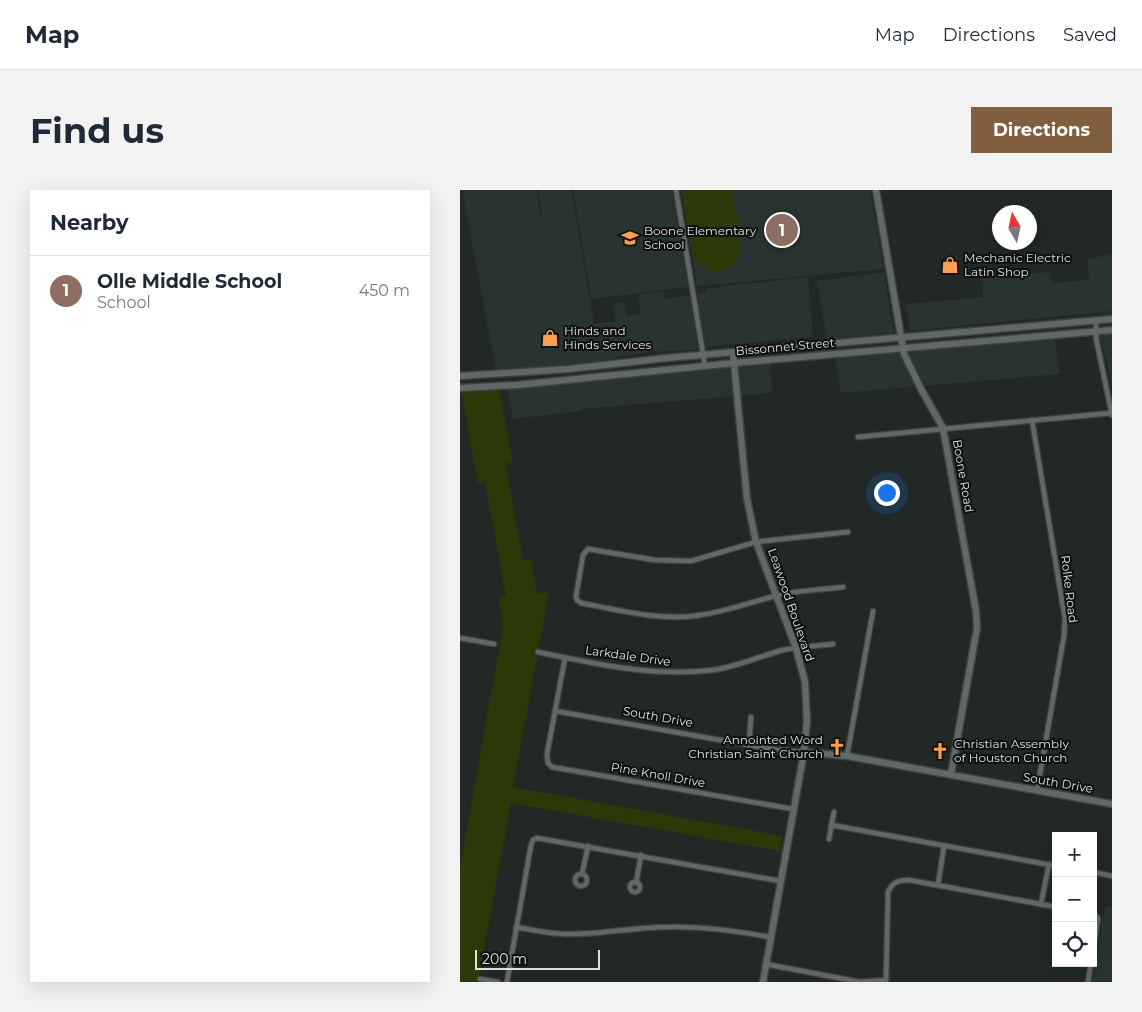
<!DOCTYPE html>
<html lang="en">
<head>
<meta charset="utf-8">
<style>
	body { margin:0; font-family:Montserrat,sans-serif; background:#f2f2f3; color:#1f2937 }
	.controls { position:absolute; right:15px; bottom:15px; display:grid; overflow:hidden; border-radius:0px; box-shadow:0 5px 20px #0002 }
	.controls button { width:45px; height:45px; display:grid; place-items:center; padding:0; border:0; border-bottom:1px solid #e0e1e3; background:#fff; color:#1f2937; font:25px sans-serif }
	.compass { position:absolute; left:532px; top:15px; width:45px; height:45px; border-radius:50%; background:#fff; box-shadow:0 5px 20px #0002; rotate:351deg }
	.scale { position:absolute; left:15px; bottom:12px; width:125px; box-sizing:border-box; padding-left:5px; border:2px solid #dde1df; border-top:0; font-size:14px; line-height:18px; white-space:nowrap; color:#dde1df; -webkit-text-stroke:4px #0e100f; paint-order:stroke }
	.you { position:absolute; left:426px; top:302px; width:18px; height:18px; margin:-12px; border:4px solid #fff; border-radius:50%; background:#1a73e8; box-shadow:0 0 0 8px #1a73e833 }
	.badge { display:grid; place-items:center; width:32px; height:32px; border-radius:50%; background:#825e41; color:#fff; font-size:16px; font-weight:700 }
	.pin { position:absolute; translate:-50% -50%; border:2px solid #fff; box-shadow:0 1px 5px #0006 }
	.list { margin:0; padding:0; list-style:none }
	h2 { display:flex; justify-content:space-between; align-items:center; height:65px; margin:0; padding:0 20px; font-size:21px }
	h2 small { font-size:16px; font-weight:400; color:#747a83 }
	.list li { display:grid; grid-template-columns:32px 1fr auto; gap:15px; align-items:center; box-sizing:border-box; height:70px; padding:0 20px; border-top:1px solid #e0e1e3 }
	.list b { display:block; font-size:19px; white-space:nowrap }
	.list p { margin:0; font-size:16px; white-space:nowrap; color:#747a83 }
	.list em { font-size:16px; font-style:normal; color:#747a83 }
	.icon { flex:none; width:28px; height:28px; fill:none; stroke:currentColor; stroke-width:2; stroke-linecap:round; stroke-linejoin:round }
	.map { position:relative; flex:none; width:652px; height:792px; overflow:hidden; border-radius:0px }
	header { display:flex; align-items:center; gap:30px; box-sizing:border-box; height:70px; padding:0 25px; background:#fff; border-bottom:1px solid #e0e1e3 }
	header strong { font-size:24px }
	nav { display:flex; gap:28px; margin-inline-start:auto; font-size:18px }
	.intro { display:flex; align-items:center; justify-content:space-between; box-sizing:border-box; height:120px; padding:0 30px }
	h1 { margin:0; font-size:35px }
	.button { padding:12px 22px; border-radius:0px; background:#825e41; color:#fff; font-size:18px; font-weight:700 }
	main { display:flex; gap:30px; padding:0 30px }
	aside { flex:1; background:#fff; border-radius:0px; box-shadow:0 5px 20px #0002 }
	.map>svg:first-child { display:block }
</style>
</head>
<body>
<header>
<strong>Map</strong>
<nav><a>Map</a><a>Directions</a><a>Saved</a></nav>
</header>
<div class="intro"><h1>Find us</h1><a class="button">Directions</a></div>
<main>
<aside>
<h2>Nearby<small></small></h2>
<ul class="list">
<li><span class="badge" style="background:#8d6e63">1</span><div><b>Olle Middle School</b><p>School</p></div><em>450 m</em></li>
</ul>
</aside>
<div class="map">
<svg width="652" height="792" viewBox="0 0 652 792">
	<rect width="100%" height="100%" fill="#222826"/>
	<!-- built -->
	<g fill="#27342f">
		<path d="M2,0h74l5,27 1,-1 -4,-26h33l23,134 22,-3 -3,-17 11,-2 3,14 14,-2 -3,-20 26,-3 1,8 38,-6 4,-5 101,-11 5,60 -100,9 -20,4 -45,2 -57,11 -95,7z"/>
		<path d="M113,0h99l16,97 -97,12z"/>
		<path d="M221,0h189l14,79 -187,17z"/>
		<path d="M652,64v57l-202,20 -4,-27 77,-7 -1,-19 68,-6 2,11 37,-3 -2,-16 2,-5z"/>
		<path d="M424,82l10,61 -67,6 -10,-58z"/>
		<path d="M652,142v55l-3,-19 -11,-34z"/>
		<path d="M594,147l6,37 -219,19 -6,-35z"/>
		<path d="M310,173l2,30 -191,16 -1,2 -67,8 -6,-31z"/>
		<path d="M652,715v77h-20l13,-75z"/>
	</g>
	<!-- green -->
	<g fill="#2b3908">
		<path d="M222,0h49c4,23 24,78 -13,82 -11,1 -19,-6 -25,-15z"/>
		<path d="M39,199l14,73 -7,2 17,96 8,-1 6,35 12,-2 -36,195 269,49 -2,15 -269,-48 -33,179h-18v-114l43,-242 -5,-29 8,-1 -21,-113h-7l-17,-91z"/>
	</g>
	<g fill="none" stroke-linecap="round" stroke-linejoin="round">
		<!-- street casing -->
		<g stroke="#3e4341" stroke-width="7">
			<g id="street">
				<path d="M216,0l29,176"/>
				<path d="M636,131v17l16,77"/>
				<path d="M572,230l33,199 -1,17 -27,155"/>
				<path d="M398,247l254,-24"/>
				<path d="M383,397c-22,3 -47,3 -68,9 -27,7 -53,17 -81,20 -38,4 -76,-6 -113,-13l-4,-3 -1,-4 7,-41 5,-6 67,11 36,1 65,-19 92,-10"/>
				<path d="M0,448l34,6"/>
				<path d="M78,462c58,12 116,25 175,18 24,-3 47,-14 70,-20 16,-3 34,-4 50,-6"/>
				<path d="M105,468l-18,96 1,9 4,4 241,42"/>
				<path d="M95,521l222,39 27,2"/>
				<path d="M289,555l2,-28"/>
				<path d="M387,566l26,-145"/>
				<path d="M371,635l225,41"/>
				<path d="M369,649l5,-27"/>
				<path d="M633,682l19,4"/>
				<path d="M122,684l6,-28"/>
				<circle cx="121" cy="690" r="6"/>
				<circle cx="175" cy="697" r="5"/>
				<path d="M176,693l5,-28"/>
				<path d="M478,695l6,-39"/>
				<path d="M581,714l8,-40"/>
				<path d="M633,724l5,4 -5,34"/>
				<path d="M56,737c17,3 33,7 49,7 35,1 69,-7 103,-7 35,-1 68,4 102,10"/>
				<path d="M305,774l95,18 26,-2"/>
				<path d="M20,789l18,3"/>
				<path d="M47,792l24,-137 2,-5 4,-2 243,43"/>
				<path d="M426,792l2,-90c5,-10 10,-12 21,-12l147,27"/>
				<path d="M628,792l3,-19"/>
			</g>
		</g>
		<!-- secondary casing -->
		<g stroke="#3e4341" stroke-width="9">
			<g id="secondary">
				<path d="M416,0l28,164 17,35 22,39 33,183 1,17 -26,146"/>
				<path d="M273,163l14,146 9,43 40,106 9,34 2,39 -3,31 -41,230"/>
				<path d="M0,186l109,-7 97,-11 446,-39"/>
				<path d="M0,198l57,-3 217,-22 378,-33"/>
				<path d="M344,562l43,4 265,48"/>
			</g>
		</g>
		<!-- street -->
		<use href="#street" stroke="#616865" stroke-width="4.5"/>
		<!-- secondary -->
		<use href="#secondary" stroke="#616865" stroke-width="6"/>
	</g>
	<!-- icons -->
	<defs>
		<g id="school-bare" transform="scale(1.35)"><path d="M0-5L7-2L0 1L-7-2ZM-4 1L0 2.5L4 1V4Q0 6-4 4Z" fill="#fa9f4e" stroke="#0e100f" stroke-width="2.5" paint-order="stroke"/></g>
		<g id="shop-bare" transform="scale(1.35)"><path d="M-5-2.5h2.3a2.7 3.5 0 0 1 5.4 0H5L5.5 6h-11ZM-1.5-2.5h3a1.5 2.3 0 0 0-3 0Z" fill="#fa9f4e" stroke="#0e100f" stroke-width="2.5" paint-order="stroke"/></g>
		<g id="church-bare" transform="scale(1.35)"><path d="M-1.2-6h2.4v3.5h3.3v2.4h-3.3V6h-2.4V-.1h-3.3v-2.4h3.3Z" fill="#fa9f4e" stroke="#0e100f" stroke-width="2.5" paint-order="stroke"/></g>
	</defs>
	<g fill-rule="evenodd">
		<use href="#school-bare" x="170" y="48"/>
		<use href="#shop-bare" x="490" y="75"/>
		<use href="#shop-bare" x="90" y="148"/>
		<use href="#church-bare" x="377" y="557"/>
		<use href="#church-bare" x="480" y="561"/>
	</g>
	<g text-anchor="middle" stroke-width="4" stroke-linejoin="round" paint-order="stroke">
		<!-- poi labels -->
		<g font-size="12" fill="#dde1df" stroke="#0e100f" text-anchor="start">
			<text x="184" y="45">Boone Elementary<tspan x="184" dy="14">School</tspan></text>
			<text x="504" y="72">Mechanic Electric<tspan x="504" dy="14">Latin Shop</tspan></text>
			<text x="104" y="145">Hinds and<tspan x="104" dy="14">Hinds Services</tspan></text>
			<text x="363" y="554" text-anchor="end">Annointed Word<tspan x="363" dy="14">Christian Saint Church</tspan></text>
			<text x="494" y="558">Christian Assembly<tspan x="494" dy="14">of Houston Church</tspan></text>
		</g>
		<!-- street labels -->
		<g font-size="12" fill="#dde1df" stroke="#0e100f">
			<text transform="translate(325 157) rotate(-5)" y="4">Bissonnet Street</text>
			<text transform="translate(503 286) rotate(80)" y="4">Boone Road</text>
			<text transform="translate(609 399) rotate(83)" y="4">Rolke Road</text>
			<text transform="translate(331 415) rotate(71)" y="4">Leawood Boulevard</text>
			<text transform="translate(168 466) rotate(8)" y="4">Larkdale Drive</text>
			<text transform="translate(198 527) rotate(10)" y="4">South Drive</text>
			<text transform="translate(198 585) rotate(10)" y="4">Pine Knoll Drive</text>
			<text transform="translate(598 593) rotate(10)" y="4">South Drive</text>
		</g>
	</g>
</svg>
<div class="controls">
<button>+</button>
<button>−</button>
<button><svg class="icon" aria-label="locate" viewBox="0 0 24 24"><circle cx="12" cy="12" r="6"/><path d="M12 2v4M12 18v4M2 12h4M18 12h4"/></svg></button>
</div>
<svg class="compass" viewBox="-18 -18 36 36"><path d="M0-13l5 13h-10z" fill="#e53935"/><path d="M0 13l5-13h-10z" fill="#747a83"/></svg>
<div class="scale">200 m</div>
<div class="you"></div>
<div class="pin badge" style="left:322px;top:40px;background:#8d6e63">1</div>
</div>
</main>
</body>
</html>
